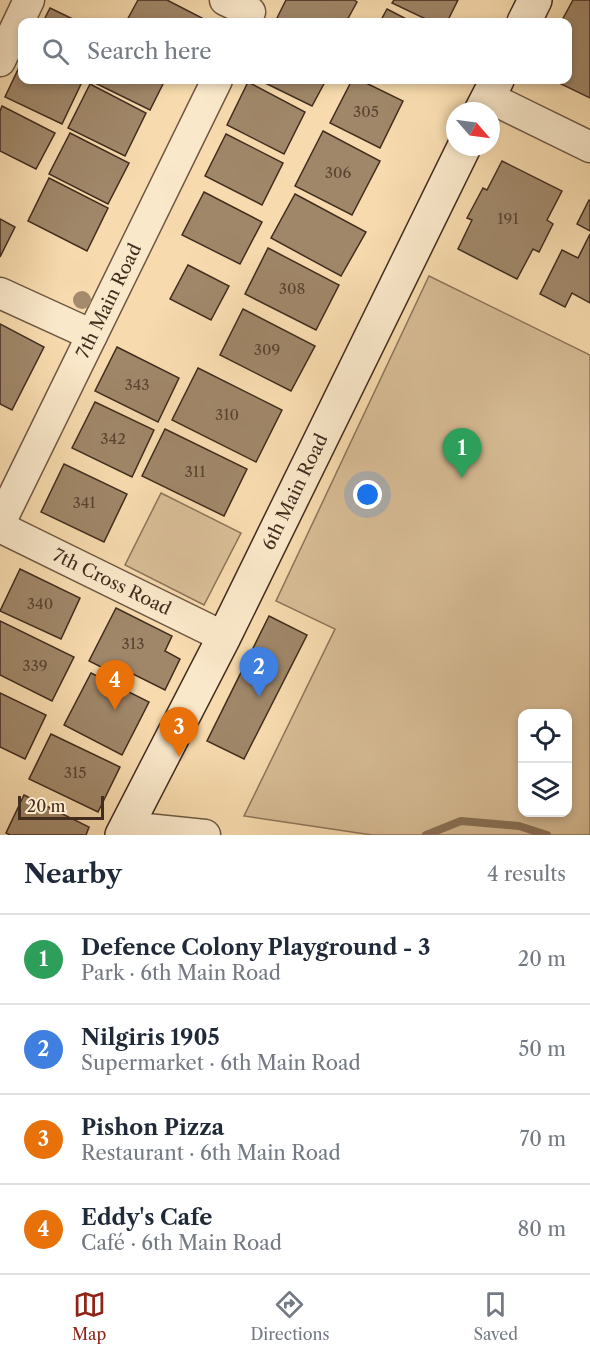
<!DOCTYPE html>
<html lang="en">
<head>
<meta charset="utf-8">
<style>
	body { margin:0; font-family:"Libre Caslon Text",serif; background:#f2f2f3; color:#1f2937 }
	.controls { position:absolute; right:18px; bottom:18px; display:grid; overflow:hidden; border-radius:12px; box-shadow:0 3px 9px #0003 }
	.controls button { width:54px; height:54px; display:grid; place-items:center; padding:0; border:0; border-bottom:2px solid #e0e1e3; background:#fff; color:#1f2937; font:30px sans-serif }
	.compass { position:absolute; left:446px; top:102px; width:54px; height:54px; border-radius:50%; background:#fff; box-shadow:0 3px 9px #0003; rotate:118deg }
	.scale { position:absolute; left:18px; bottom:15px; width:86px; box-sizing:border-box; padding-left:6px; border:3px solid #422d1f; border-top:0; font-size:16px; line-height:21px; white-space:nowrap; color:#422d1f; -webkit-text-stroke:4px #fae8ca; paint-order:stroke }
	.you { position:absolute; left:368px; top:495px; width:21px; height:21px; margin:-15px; border:4px solid #fff; border-radius:50%; background:#1a73e8; box-shadow:0 0 0 9px #1a73e833 }
	.badge { display:grid; place-items:center; width:39px; height:39px; border-radius:50%; background:#8f2418; color:#fff; font-size:20px; font-weight:700 }
	.pin { position:absolute; translate:-50% -50px; filter:drop-shadow(0 2px 3px #0008) }
	.pin::after { content:''; position:absolute; top:32px; width:21px; height:18px; background:inherit; clip-path:polygon(0 0,100% 0,50% 100%) }
	.list { margin:0; padding:0; list-style:none }
	h2 { display:flex; justify-content:space-between; align-items:center; height:78px; margin:0; padding:0 24px; font-size:26px }
	h2 small { font-size:20px; font-weight:400; color:#747a83 }
	.list li { display:grid; grid-template-columns:39px 1fr auto; gap:18px; align-items:center; box-sizing:border-box; height:90px; padding:0 24px; border-top:2px solid #e0e1e3 }
	.list b { display:block; font-size:22px; white-space:nowrap }
	.list p { margin:0; font-size:20px; white-space:nowrap; color:#747a83 }
	.list em { font-size:20px; font-style:normal; color:#747a83 }
	.icon { flex:none; width:33px; height:33px; fill:none; stroke:currentColor; stroke-width:2; stroke-linecap:round; stroke-linejoin:round }
	.map { position:relative; flex:none; width:590px; height:835px; overflow:hidden }
	.search { position:absolute; background:#fff; box-shadow:0 3px 9px #0003; left:18px; right:18px; top:18px; height:66px; display:flex; align-items:center; gap:15px; box-sizing:border-box; padding:0 21px; border-radius:12px; color:#747a83; font-size:22px }
	.sheet { height:438px; background:#fff }
	nav { display:flex; justify-content:space-around; align-items:center; box-sizing:border-box; height:84px; border-top:2px solid #e0e1e3; background:#fff; font-size:16px; color:#747a83 }
	nav a { display:grid; justify-items:center; gap:3px }
	nav .on { color:#8f2418 }
	.map>svg:first-child { display:block }
</style>
</head>
<body>
<div class="map">
<svg width="590" height="835" viewBox="0 0 590 835">
	<rect width="100%" height="100%" fill="#f7dbae"/>
	<filter id="stains"><feTurbulence type="fractalNoise" baseFrequency=".00333" numOctaves="4"/><feColorMatrix values="0 0 0 0 .2 0 0 0 0 .09 0 0 0 0 .02 0 0 0 .5 -.17"/></filter>
	<radialGradient id="worn" r=".72"><stop offset=".6" stop-color="#630" stop-opacity="0"/><stop offset="1" stop-color="#630" stop-opacity=".3"/></radialGradient>
	<!-- green -->
	<g fill="#d8bd96" stroke="#8d755a" stroke-width="1.5" fill-rule="evenodd">
		<path d="M429,276l161,79v480h-218l-128,-19 91,-187 -59,-28zM522,714h46v98h-46z"/>
		<path d="M161,493l80,40 -37,72 -79,-40z"/>
	</g>
	<g fill="none" stroke-linecap="round" stroke-linejoin="round">
		<!-- stream -->
		<path stroke="#897257" stroke-width="8" d="M426,835l35,-14 58,5 28,9"/>
	</g>
	<!-- building -->
	<g fill="#a08769" stroke="#422d1f" stroke-width="1.5">
		<path d="M138,0h29l35,18 -3,4h-73z"/>
		<path d="M286,0h68l3,2 -11,20h-71z"/>
		<path d="M394,0h64l-11,22h-15l-40,-19z"/>
		<path d="M573,0h17v98l-37,-18h15v-58h-7z"/>
		<path d="M50,8l29,14h-36z"/>
		<path d="M387,9l25,13h-32z"/>
		<path d="M22,61v19h50l9,4 -19,40 -57,-27z"/>
		<path d="M89,80h76l-15,30z"/>
		<path d="M259,80h67l-14,26z"/>
		<path d="M352,80h8l43,21 -23,47 -50,-25z"/>
		<path d="M248,82l57,30 -21,42 -57,-29z"/>
		<path d="M90,84l56,29 -21,43 -57,-28z"/>
		<path d="M2,106l53,27 -19,36 -36,-18v-40z"/>
		<path d="M323,131l57,30 -28,54 -57,-29z"/>
		<path d="M70,133l59,30 -21,41 -59,-30z"/>
		<path d="M226,134l57,29 -21,42 -57,-29z"/>
		<path d="M502,161l60,30 -15,29 6,4 -14,28 -6,-3 -16,30 -59,-30 14,-29 -5,-2 16,-30 4,2z"/>
		<path d="M49,178l59,30 -21,43 -59,-30z"/>
		<path d="M204,192l58,30 -22,42 -58,-29z"/>
		<path d="M295,194l71,38 -25,44 -70,-38z"/>
		<path d="M589,200l1,1v30l-13,-7z"/>
		<path d="M0,219l15,8 -15,30z"/>
		<path d="M590,234v69l-18,-10 -7,14 -25,-13 22,-44 16,8z"/>
		<path d="M268,248l71,37 -23,45 -71,-36z"/>
		<path d="M188,265l41,21 -18,34 -41,-21z"/>
		<path d="M243,309l72,37 -24,45 -71,-36z"/>
		<path d="M0,324l44,23 -32,63 -12,-6z"/>
		<path d="M117,347l62,31 -21,44 -63,-31z"/>
		<path d="M198,368l84,42 -26,52 -84,-42z"/>
		<path d="M95,402l59,28 -22,47 -60,-29z"/>
		<path d="M165,429l82,40 -23,47 -82,-40z"/>
		<path d="M64,464l63,30 -23,48 -63,-30z"/>
		<path d="M20,569l60,29 -19,41 -61,-28z"/>
		<path d="M116,608l56,28 -7,15 15,8 -15,31 -46,-23 -4,7 -26,-13z"/>
		<path d="M269,616l38,19 -63,124 -37,-18z"/>
		<path d="M0,621l74,36 -22,44 -52,-26z"/>
		<path d="M91,673l58,29 -27,53 -58,-30z"/>
		<path d="M0,693l46,22 -21,44 -25,-12z"/>
		<path d="M51,734l69,33 -22,45 -69,-33z"/>
		<path d="M24,795l65,32 -3,8h-76l-4,-2z"/>
	</g>
	<g fill="none" stroke-linecap="round" stroke-linejoin="round">
		<!-- street casing -->
		<g stroke="#6f5843" stroke-width="33">
			<g id="street">
				<path d="M225,0l25,12"/>
				<path d="M0,61l29,-61"/>
				<path d="M488,97l102,50"/>
				<path d="M0,293l92,42"/>
				<path d="M0,523l217,-443"/>
				<path d="M0,527l224,110"/>
				<path d="M127,827l78,8"/>
			</g>
		</g>
		<!-- secondary casing -->
		<g stroke="#422d1f" stroke-width="36">
			<g id="secondary">
				<path d="M524,22l11,-22"/>
				<path d="M481,111l16,-31"/>
				<path d="M122,835l102,-198 240,-490"/>
			</g>
		</g>
		<!-- street -->
		<use href="#street" stroke="#fae8ca" stroke-width="30"/>
		<!-- secondary -->
		<use href="#secondary" stroke="#fae8ca" stroke-width="33"/>
	</g>
	<!-- trees -->
	<circle fill="#a48b6d" cx="82" cy="300" r="9"/>
	<g text-anchor="middle" stroke-width="4.5" stroke-linejoin="round" paint-order="stroke">
		<!-- number labels -->
		<g font-size="15" fill="#5a4432">
			<text x="366" y="117">305</text>
			<text x="338" y="178">306</text>
			<text x="508" y="224">191</text>
			<text x="292" y="294">308</text>
			<text x="267" y="355">309</text>
			<text x="137" y="390">343</text>
			<text x="227" y="420">310</text>
			<text x="113" y="444">342</text>
			<text x="195" y="477">311</text>
			<text x="84" y="508">341</text>
			<text x="40" y="609">340</text>
			<text x="133" y="649">313</text>
			<text x="35" y="671">339</text>
			<text x="75" y="778">315</text>
		</g>
		<!-- street labels -->
		<g font-size="18" fill="#422d1f" stroke="#fae8ca">
			<text transform="translate(109 301) rotate(-64)" y="6">7th Main Road</text>
			<text transform="translate(295 492) rotate(-64)" y="6">6th Main Road</text>
			<text transform="translate(112 582) rotate(26)" y="6">7th Cross Road</text>
		</g>
	</g>
	<rect width="100%" height="100%" filter="url(#stains)"/>
	<rect width="100%" height="100%" fill="url(#worn)"/>
</svg>
<div class="controls">
<button><svg class="icon" aria-label="locate" viewBox="0 0 24 24"><circle cx="12" cy="12" r="6"/><path d="M12 2v4M12 18v4M2 12h4M18 12h4"/></svg></button>
<button><svg class="icon" aria-label="layers" viewBox="0 0 24 24"><path d="M12 4l9 5-9 5-9-5zM3 14l9 5 9-5"/></svg></button>
</div>
<svg class="compass" viewBox="-18 -18 36 36"><path d="M0-13l5 13h-10z" fill="#e53935"/><path d="M0 13l5-13h-10z" fill="#747a83"/></svg>
<div class="scale">20 m</div>
<div class="you"></div>
<div class="pin badge" style="left:462px;top:478px;background:#2e9e5b">1</div>
<div class="pin badge" style="left:259px;top:697px;background:#3f7fe0">2</div>
<div class="pin badge" style="left:179px;top:757px;background:#e8710a">3</div>
<div class="pin badge" style="left:115px;top:710px;background:#e8710a">4</div>
<div class="search"><svg class="icon" aria-label="search" viewBox="0 0 24 24"><circle cx="10" cy="10" r="6"/><path d="M15 15l6 6"/></svg>Search here</div>
</div>
<section class="sheet">
<h2>Nearby<small>4 results</small></h2>
<ul class="list">
<li><span class="badge" style="background:#2e9e5b">1</span><div><b>Defence Colony Playground - 3</b><p>Park · 6th Main Road</p></div><em>20 m</em></li>
<li><span class="badge" style="background:#3f7fe0">2</span><div><b>Nilgiris 1905</b><p>Supermarket · 6th Main Road</p></div><em>50 m</em></li>
<li><span class="badge" style="background:#e8710a">3</span><div><b>Pishon Pizza</b><p>Restaurant · 6th Main Road</p></div><em>70 m</em></li>
<li><span class="badge" style="background:#e8710a">4</span><div><b>Eddy's Cafe</b><p>Café · 6th Main Road</p></div><em>80 m</em></li>
</ul>
</section>
<nav>
<a class="on"><svg class="icon" aria-label="map" viewBox="0 0 24 24"><path d="M3 6l6-2 6 2 6-2v14l-6 2-6-2-6 2zM9 4v14M15 6v14"/></svg>Map</a>
<a><svg class="icon" aria-label="directions" viewBox="0 0 24 24"><path d="M12 3l9 9-9 9-9-9zM9 14v-3h6M13 9l2 2-2 2"/></svg>Directions</a>
<a><svg class="icon" aria-label="saved" viewBox="0 0 24 24"><path d="M7 4h10v16l-5-4-5 4z"/></svg>Saved</a>
</nav>
</body>
</html>
